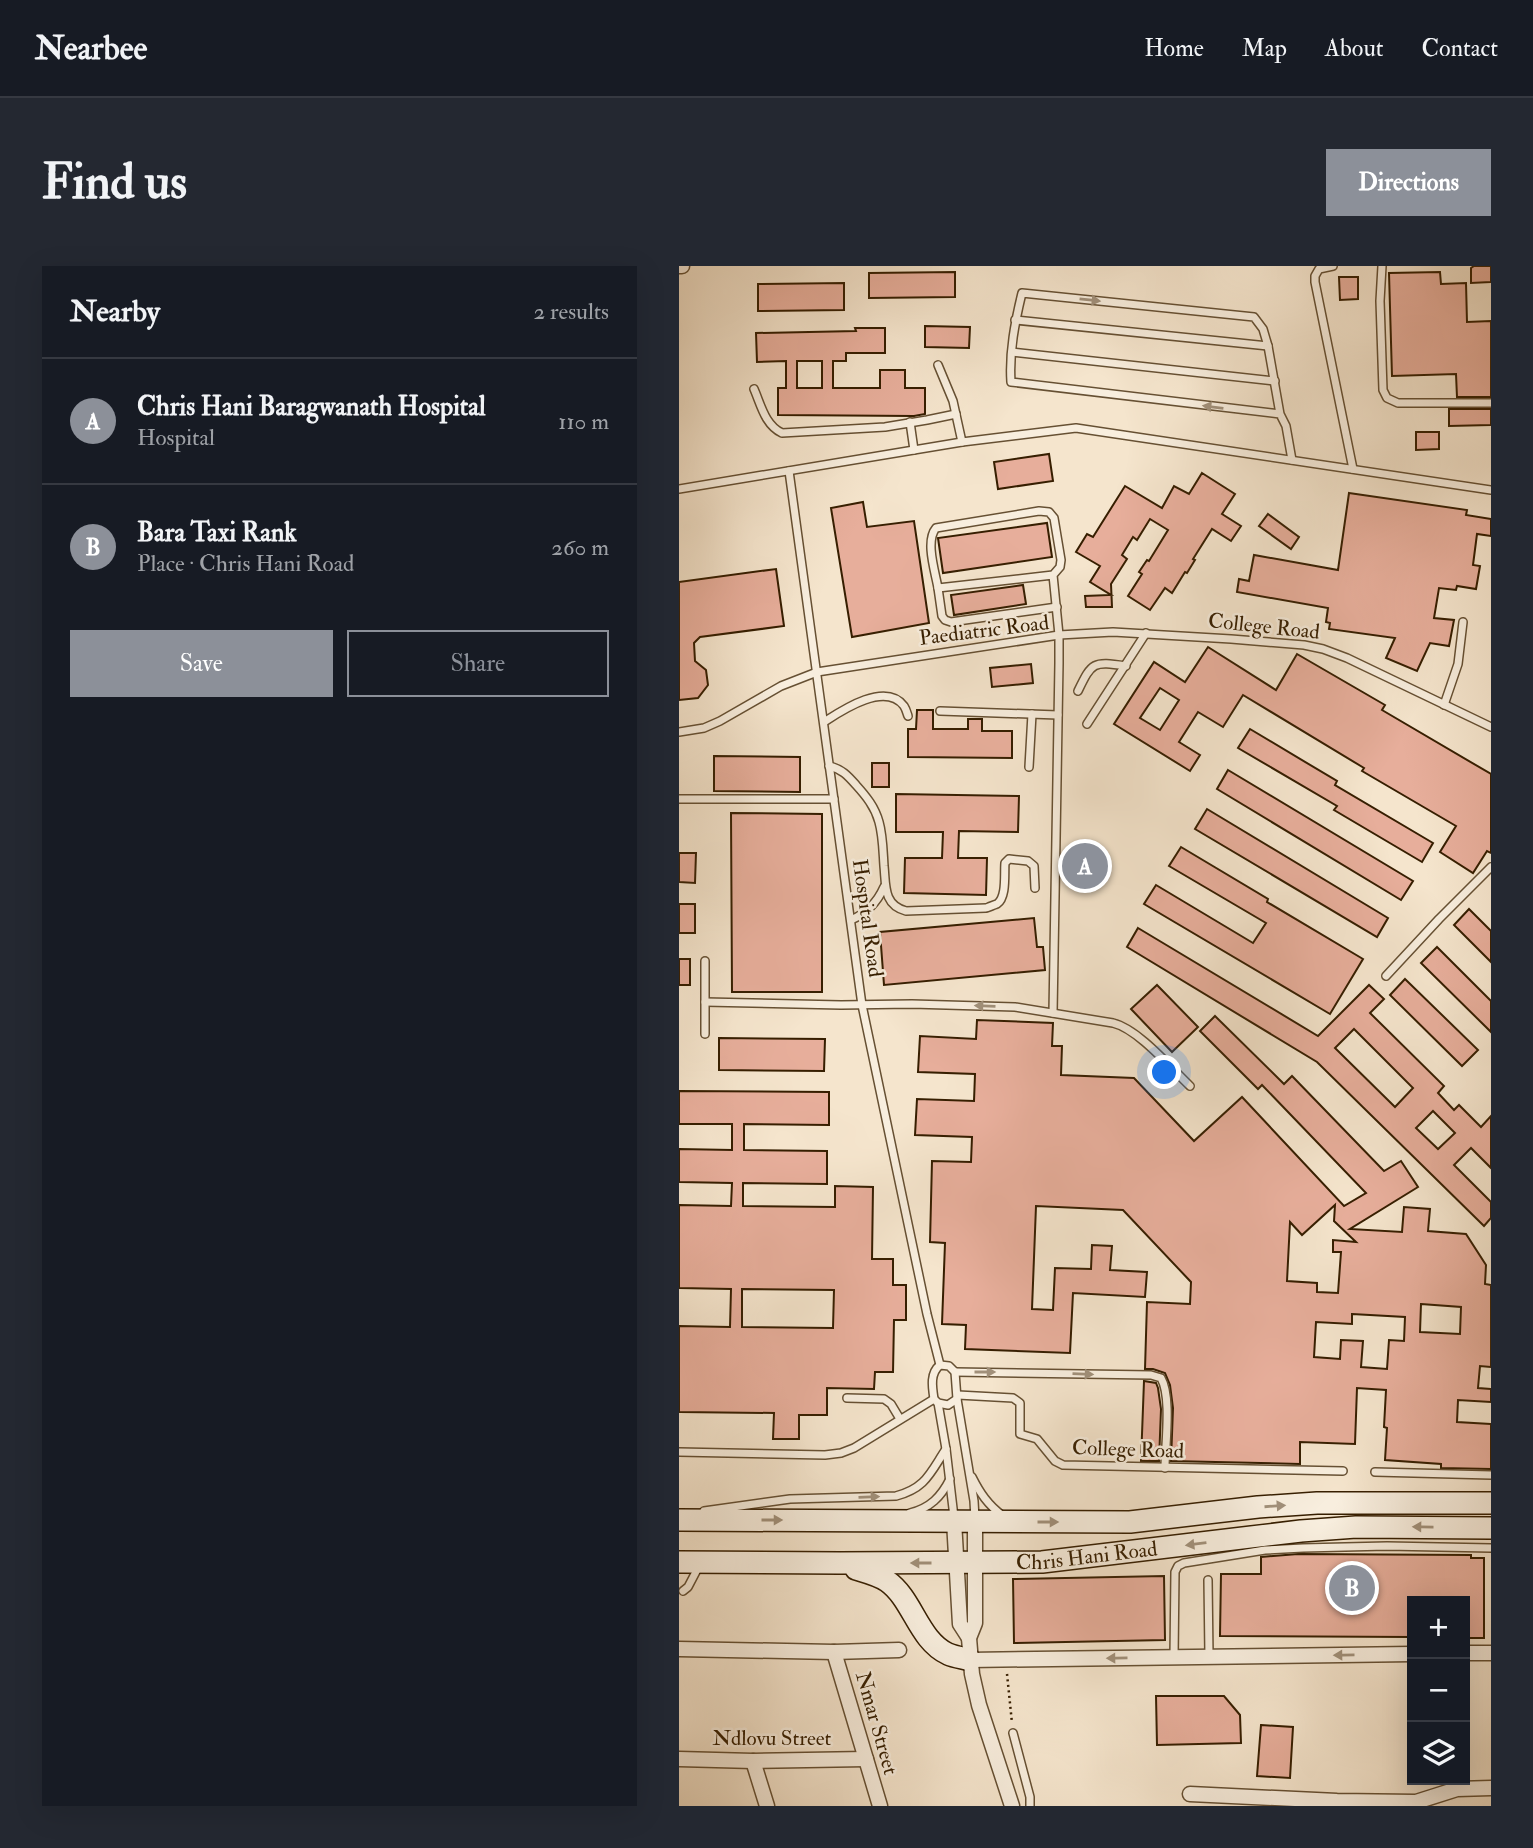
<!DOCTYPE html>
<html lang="en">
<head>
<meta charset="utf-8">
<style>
	body { margin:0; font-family:"IM FELL Double Pica",serif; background:#242831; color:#f1f3f6 }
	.controls { position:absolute; right:21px; bottom:21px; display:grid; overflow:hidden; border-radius:0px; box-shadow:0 7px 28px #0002 }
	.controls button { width:63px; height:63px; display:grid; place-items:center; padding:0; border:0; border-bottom:2px solid #363941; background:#171b24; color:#f1f3f6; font:35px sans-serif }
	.you { position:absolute; left:486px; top:807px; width:24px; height:24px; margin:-18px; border:5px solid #fff; border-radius:50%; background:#1a73e8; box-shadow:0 0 0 10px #1a73e833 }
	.badge { display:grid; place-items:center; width:46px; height:46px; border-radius:50%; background:#8c9099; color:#fff; font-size:23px; font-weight:700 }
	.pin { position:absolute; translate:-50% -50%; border:4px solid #fff; box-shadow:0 2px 7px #0006 }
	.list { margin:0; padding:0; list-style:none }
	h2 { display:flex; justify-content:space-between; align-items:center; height:91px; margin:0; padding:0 28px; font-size:30px }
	h2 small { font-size:23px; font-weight:400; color:#9ea1a6 }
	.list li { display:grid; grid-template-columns:46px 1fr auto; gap:21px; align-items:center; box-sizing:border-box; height:126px; padding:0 28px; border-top:2px solid #363941 }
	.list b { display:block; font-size:26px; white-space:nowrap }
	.list p { margin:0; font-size:23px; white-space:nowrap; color:#9ea1a6 }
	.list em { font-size:23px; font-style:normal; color:#9ea1a6 }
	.actions { display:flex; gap:14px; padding:21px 28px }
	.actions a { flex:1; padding:16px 0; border:2px solid #8c9099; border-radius:0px; text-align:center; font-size:24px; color:#8c9099 }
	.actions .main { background:#8c9099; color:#fff }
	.icon { flex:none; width:38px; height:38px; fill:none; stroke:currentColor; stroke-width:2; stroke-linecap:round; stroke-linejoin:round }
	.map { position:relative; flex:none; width:812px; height:1540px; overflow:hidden; border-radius:0px }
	header { display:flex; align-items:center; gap:42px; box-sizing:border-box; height:98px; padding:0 35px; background:#171b24; border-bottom:2px solid #363941 }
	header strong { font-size:33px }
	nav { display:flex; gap:38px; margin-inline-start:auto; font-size:24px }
	.intro { display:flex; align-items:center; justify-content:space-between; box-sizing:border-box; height:168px; padding:0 42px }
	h1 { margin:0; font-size:49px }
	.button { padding:18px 32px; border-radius:0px; background:#8c9099; color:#fff; font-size:24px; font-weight:700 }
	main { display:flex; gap:42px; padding:0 42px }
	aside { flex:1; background:#171b24; border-radius:0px; box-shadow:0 7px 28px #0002 }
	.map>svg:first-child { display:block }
</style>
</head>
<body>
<header>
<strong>Nearbee</strong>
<nav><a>Home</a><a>Map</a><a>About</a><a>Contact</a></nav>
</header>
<div class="intro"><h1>Find us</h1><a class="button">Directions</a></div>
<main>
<aside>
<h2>Nearby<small>2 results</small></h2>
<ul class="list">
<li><span class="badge">A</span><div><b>Chris Hani Baragwanath Hospital</b><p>Hospital</p></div><em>110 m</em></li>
<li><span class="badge">B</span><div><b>Bara Taxi Rank</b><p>Place · Chris Hani Road</p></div><em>260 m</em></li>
</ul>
<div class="actions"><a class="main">Save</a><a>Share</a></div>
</aside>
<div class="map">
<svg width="812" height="1540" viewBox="0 0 812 1540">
	<rect width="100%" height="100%" fill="#f5e5cd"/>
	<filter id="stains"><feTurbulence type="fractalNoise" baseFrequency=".00286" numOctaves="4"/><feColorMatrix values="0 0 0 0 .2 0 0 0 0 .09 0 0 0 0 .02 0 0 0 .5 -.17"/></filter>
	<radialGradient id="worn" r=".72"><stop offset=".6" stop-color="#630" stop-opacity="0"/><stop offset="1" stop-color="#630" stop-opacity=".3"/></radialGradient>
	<!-- building -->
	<g fill="#e7ae9b" stroke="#361e00" stroke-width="2" fill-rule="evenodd">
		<path d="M795,0h17v16l-20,1v-15z"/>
		<path d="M276,6v25l-86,1v-25z"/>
		<path d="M761,6l1,12 25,-1 1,39 24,-1v76h-34l-1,-23 -64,2 -3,-103z"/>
		<path d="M660,11h19v22l-18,1z"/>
		<path d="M165,17v27l-86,1v-27z"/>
		<path d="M246,60l45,1 -1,21 -44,-1z"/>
		<path d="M176,62h30v25h-39v8h-13v27h47v-18h25v18h20v26l-11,2 -136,-1v-27h8v-27l-29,1 -1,-29 100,-2zM118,95h25v27h-25z"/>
		<path d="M770,143h42v16l-42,1z"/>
		<path d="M737,166h23v17l-23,1z"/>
		<path d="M370,188l4,27 -55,8 -4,-27z"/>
		<path d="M523,207l33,21 -13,20 19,12 -10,15 -19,-12 -19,30 2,1 -8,13 -2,-1 -13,21 -7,-5 -15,22 -22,-14 14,-22 -3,-2 8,-12 2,1 19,-31 -18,-11 -13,21 -4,-3 -11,18 5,4 -16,25 1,23h-26l-1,-11 26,-1 -21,-13 10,-16 -24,-14 11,-18 6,3 32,-51 37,22 12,-22 15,8z"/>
		<path d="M670,227l118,17 -1,5 25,4v17l-14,-2 -4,31 7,1 -4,23 -19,-3 -1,4 -17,-2 -5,30 20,2 -5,26 -19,-3 -13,28 -31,-13 9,-20 -66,-9 1,-6 -4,-1 2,-14 -91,-16 2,-13 10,2 5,-26 84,15z"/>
		<path d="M184,236l4,25 47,-6 15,102 -77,14 -21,-129z"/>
		<path d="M589,248l31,23 -8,12 -32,-23z"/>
		<path d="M368,257l5,34 -109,16 -5,-35z"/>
		<path d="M97,303l8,57 -84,11 -6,6 1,18 11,9 2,15 -10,13 -19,2v-118z"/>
		<path d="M344,319l3,19 -72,11 -3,-20z"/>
		<path d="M529,381l68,43 21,-36 88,51 -3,5 109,64v79l-4,-2 -14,22 -33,-21 16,-26 -94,-55 2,-3 -121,-73 -20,32 -25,-15 -19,30 21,13 -10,16 -76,-47 40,-62 31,20zM481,422l19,12 -19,30 -20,-12z"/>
		<path d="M352,398l2,19 -41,4 -2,-19z"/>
		<path d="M238,444h16v19h35v-10h14v12h30v27l-104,-1v-28h8z"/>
		<path d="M571,463l87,52 -2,4 98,58 -11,19 -88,-52 3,-4 -99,-58z"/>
		<path d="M35,490l86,1v35l-86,-1z"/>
		<rect x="193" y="497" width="17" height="24"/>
		<path d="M549,504l185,111 -12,19 -184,-111z"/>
		<path d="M217,528l123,2 -1,36 -59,-1 -1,27h29l-1,37 -82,-2 1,-35h37l1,-26h-47z"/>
		<path d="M528,543l181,109 -11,19 -182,-108z"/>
		<path d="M52,547l91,1v178h-90z"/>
		<path d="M502,581l87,52 -1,3 96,57 -33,55 -186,-110 12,-19 97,58 13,-20 -97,-57z"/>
		<path d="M0,587h17l-1,30 -16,-1z"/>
		<rect x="0" y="638" width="16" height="29"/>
		<path d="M790,643l22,22v31l-37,-37z"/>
		<path d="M355,652l3,29h6l2,23 -161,15 -4,-53z"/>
		<path d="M459,662l180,108 51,-51 15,14 -14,14 74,73 -6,7 16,17 5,-5 22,22 10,-11v52l-20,-20 -17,17 37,37v16l-7,8 -167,-164 -190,-115zM675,763l59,59 -18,19 -60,-59zM754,845l22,22 -17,16 -22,-21z"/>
		<path d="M758,681l54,54v31l-70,-69z"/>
		<rect x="0" y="693" width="11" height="26"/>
		<path d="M726,713l73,71 -16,16 -72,-71z"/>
		<path d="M478,719l41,42 -26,25 -41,-43z"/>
		<path d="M536,750l69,68 8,-8 92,95 17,-10 17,26 -68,42 52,3 2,-25 26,2 -2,22 38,3 20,31 -1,19 6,1v82l-11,-1 -2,22 13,1v13l-33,-2 -1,22 34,2v45l-50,-1v-4l-56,-4 2,-32 -3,-1 2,-37 -29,-2 -2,56 -55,-2v22l-129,-3 2,-53 -3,-23 -5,-12 -12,-4h-8l2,-67 43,2 1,-22 -68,-72 -87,-4 -4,103 21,1 2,-42 36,1 1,-24 20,1 -2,24 37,2 -2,25 -72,-4 -3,60 -105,-4 1,-24 -24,-1 3,-81 -15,-1 2,-81 39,1 1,-25 -57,-2 2,-36 57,2 1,-27 -57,-2 2,-36 56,3 1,-19 76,3 -1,23h10l-1,29 73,3 60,63 48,-44 102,109 22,-13 -104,-108 -4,4 -58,-58zM656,939l-1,16 22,21 -23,-2v12h8l-3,41 -21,-1v-9l-30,-2 3,-59 12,13zM742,1038l40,3 -1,27 -40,-2zM673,1048l53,3 -1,24 -15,-1 -2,29 -26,-2 2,-26 -22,-1 -1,19 -26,-2 2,-35 36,2z"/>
		<path d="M40,772l106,1 -1,32 -105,-1z"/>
		<path d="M0,825l150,1v33l-85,-1v26l83,1v33l-84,-1v23l92,1v-21l38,1 -1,72h21v26h13v35h-12l-1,52h-18l-1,17 -47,-1v27h-28v24h-26l1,-26 -95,-1v-86l51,1 1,-38 -52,-1v-83l52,1 1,-23 -53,-1v-33l53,1v-26h-53zM63,1023l92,1 -1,38 -91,-1z"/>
		<path d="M465,1115l12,2 2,5 3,21 -2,52h-18z"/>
		<path d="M619,1288l173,1v3h13v80h-19v-37h-53v36l-192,-1 1,-62h40v-17z"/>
		<path d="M485,1310l1,64 -151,3 -1,-64z"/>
		<path d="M477,1430h68l16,19 1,28 -84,2z"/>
		<path d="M582,1459l32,2 -3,51 -33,-2z"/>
	</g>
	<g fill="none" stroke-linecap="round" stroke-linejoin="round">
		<!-- service casing -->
		<g stroke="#665033" stroke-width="10">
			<g id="service">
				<path d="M654,0l-14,3 -4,7v6l38,187"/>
				<path d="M703,0l-2,35 3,89 4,8 11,5h93"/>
				<path d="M336,54l253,26"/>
				<path d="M333,86l263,29"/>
				<path d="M259,99l15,36 9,41"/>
				<path d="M75,123c7,16 11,36 28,44l103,-6 42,-7 29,-6"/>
				<path d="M601,148l-269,-32c-2,-30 4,-60 11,-89l232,24 9,12 5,17 12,68 6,12 6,34"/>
				<path d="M231,156l4,28"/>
				<path d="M110,205l73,534 65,309 13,51"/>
				<path d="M0,223l283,-47 114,-14 415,62"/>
				<path d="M259,322l4,28 3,4 6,2 106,-15"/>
				<path d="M399,425c14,-29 15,-30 48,-25"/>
				<path d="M765,439l14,-41 5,-42"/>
				<path d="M261,445l118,4"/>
				<path d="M145,456c17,-11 61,-41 80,-16 2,3 3,7 4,10"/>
				<path d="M408,458l59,-91"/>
				<path d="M0,466l25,-4 16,-7 61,-35 36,-14 242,-37 54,-3 118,7 73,6 19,4 24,9 144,69"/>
				<path d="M150,500c13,3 19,10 27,19 10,11 19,22 23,37 4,14 4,30 5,44 2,19 -1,39 22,45l80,-3c1,0 10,-4 11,-4 10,-7 7,-30 8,-41l4,-4 19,2 6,5 1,22"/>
				<path d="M350,501l3,-53"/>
				<path d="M0,533h155"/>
				<path d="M172,654c16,-7 26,-17 33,-33"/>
				<path d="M26,695v73"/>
				<path d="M707,710l53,-57 52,-52"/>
				<path d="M26,736l136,3 71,-1 103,3 98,16c25,6 57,44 77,63"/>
				<path d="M374,747l6,-350v-28l-6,-60 7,-8 1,-7 -7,-42 -5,-6 -10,-1 -103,17c-11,13 -1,43 2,60l115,-13"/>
				<path d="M261,1099l9,1 6,6 2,27 -9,6 -10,-2 -4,-4c-2,-13 -4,-26 6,-34z"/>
				<path d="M276,1106l196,3 10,3c11,19 4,67 4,90"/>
				<path d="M279,1129l55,3 7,5v31l17,5 18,22 8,4 280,6"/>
				<path d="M168,1132l37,1 7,5 9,15"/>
				<path d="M278,1133l17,102 1,18"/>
				<path d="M259,1137l8,46 8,68"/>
				<path d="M0,1186l146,3 16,-2 13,-5 80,-49"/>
				<path d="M696,1206l116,3"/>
				<path d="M293,1211c8,16 16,28 31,39"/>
				<path d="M25,1245l86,-12 106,-3c30,-8 34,-23 50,-47"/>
				<path d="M231,1247c20,-5 31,-16 40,-34"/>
				<path d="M529,1314l1,76"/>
				<path d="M4,1325l5,-4 11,-21"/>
				<path d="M495,1391l1,-85 3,-6 6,-3 81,-13 38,-2 84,-2 104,2"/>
				<path d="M334,1467l17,64v9"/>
			</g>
		</g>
		<!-- minor casing -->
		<g stroke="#665033" stroke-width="17">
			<g id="minor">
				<path d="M0,0h3"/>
				<path d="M275,1255l6,103 9,14"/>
				<path d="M296,1255v102l-6,15 3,36 7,31 33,101"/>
				<path d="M0,1383l155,3 65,-2"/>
				<path d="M155,1386l46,154"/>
				<path d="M786,1387h26"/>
				<path d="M291,1394l442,-6"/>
				<path d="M0,1493l74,2 113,-2"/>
				<path d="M74,1495l14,45"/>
				<path d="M511,1528l147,7 79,1 41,-13 34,-1"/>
			</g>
		</g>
		<!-- secondary casing -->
		<g stroke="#361e00" stroke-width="24">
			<g id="secondary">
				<path d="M0,1254l451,2 128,-15 59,-4h174"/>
				<path id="s1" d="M0,1296l161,1 202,-1 259,-31 55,-4 135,1"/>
				<path d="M177,1303c10,3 22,6 31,12 26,18 31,59 61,73 7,3 15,4 22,6"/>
			</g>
		</g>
		<!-- path -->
		<path stroke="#361e00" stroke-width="2.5" stroke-dasharray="2 3.5" stroke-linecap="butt" d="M328,1408l5,49"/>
		<!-- service -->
		<use href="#service" stroke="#f8eede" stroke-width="7"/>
		<!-- minor -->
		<use href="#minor" stroke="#f8eede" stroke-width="14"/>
		<!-- secondary -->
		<use href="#secondary" stroke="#f8eede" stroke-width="21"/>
	</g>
	<!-- one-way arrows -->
	<defs><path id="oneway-solid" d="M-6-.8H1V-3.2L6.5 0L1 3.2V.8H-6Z" transform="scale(1.75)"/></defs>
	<g fill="#a1907a">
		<use href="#oneway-solid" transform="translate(411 34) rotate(6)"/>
		<use href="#oneway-solid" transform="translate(534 141) rotate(-173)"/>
		<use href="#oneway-solid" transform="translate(306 740) rotate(-178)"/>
		<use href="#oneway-solid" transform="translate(306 1106)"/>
		<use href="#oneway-solid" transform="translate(404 1108) rotate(2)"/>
		<use href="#oneway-solid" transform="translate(190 1231) rotate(-2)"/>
		<use href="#oneway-solid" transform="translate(596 1240) rotate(-4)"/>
		<use href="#oneway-solid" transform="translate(93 1254)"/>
		<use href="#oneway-solid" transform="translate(369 1256)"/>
		<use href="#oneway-solid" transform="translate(744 1261) rotate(-179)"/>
		<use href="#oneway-solid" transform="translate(517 1278) rotate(173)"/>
		<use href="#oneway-solid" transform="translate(242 1297) rotate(180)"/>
		<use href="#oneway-solid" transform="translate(665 1389) rotate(179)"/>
		<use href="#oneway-solid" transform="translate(438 1392) rotate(179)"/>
	</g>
	<g text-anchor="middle" stroke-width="5" stroke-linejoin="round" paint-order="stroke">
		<!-- street labels -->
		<g font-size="21" fill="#361e00" stroke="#f8eede">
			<text transform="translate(585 360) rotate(6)" y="7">College Road</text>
			<text transform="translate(305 364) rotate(-7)" y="7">Paediatric Road</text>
			<text transform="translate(189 652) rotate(82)" y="7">Hospital Road</text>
			<text transform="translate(449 1183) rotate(2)" y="7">College Road</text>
			<text dy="7" stroke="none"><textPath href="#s1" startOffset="408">Chris Hani Road</textPath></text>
			<text transform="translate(198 1457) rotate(74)" y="7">Nmar Street</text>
			<text x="93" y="1479">Ndlovu Street</text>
		</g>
	</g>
	<rect width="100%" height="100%" filter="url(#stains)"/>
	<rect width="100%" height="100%" fill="url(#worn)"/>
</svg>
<div class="controls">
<button>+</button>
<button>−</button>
<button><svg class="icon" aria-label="layers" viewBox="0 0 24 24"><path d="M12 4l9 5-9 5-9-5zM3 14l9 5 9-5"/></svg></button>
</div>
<div class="you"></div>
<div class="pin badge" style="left:406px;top:600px">A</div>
<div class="pin badge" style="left:673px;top:1322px">B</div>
</div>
</main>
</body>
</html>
